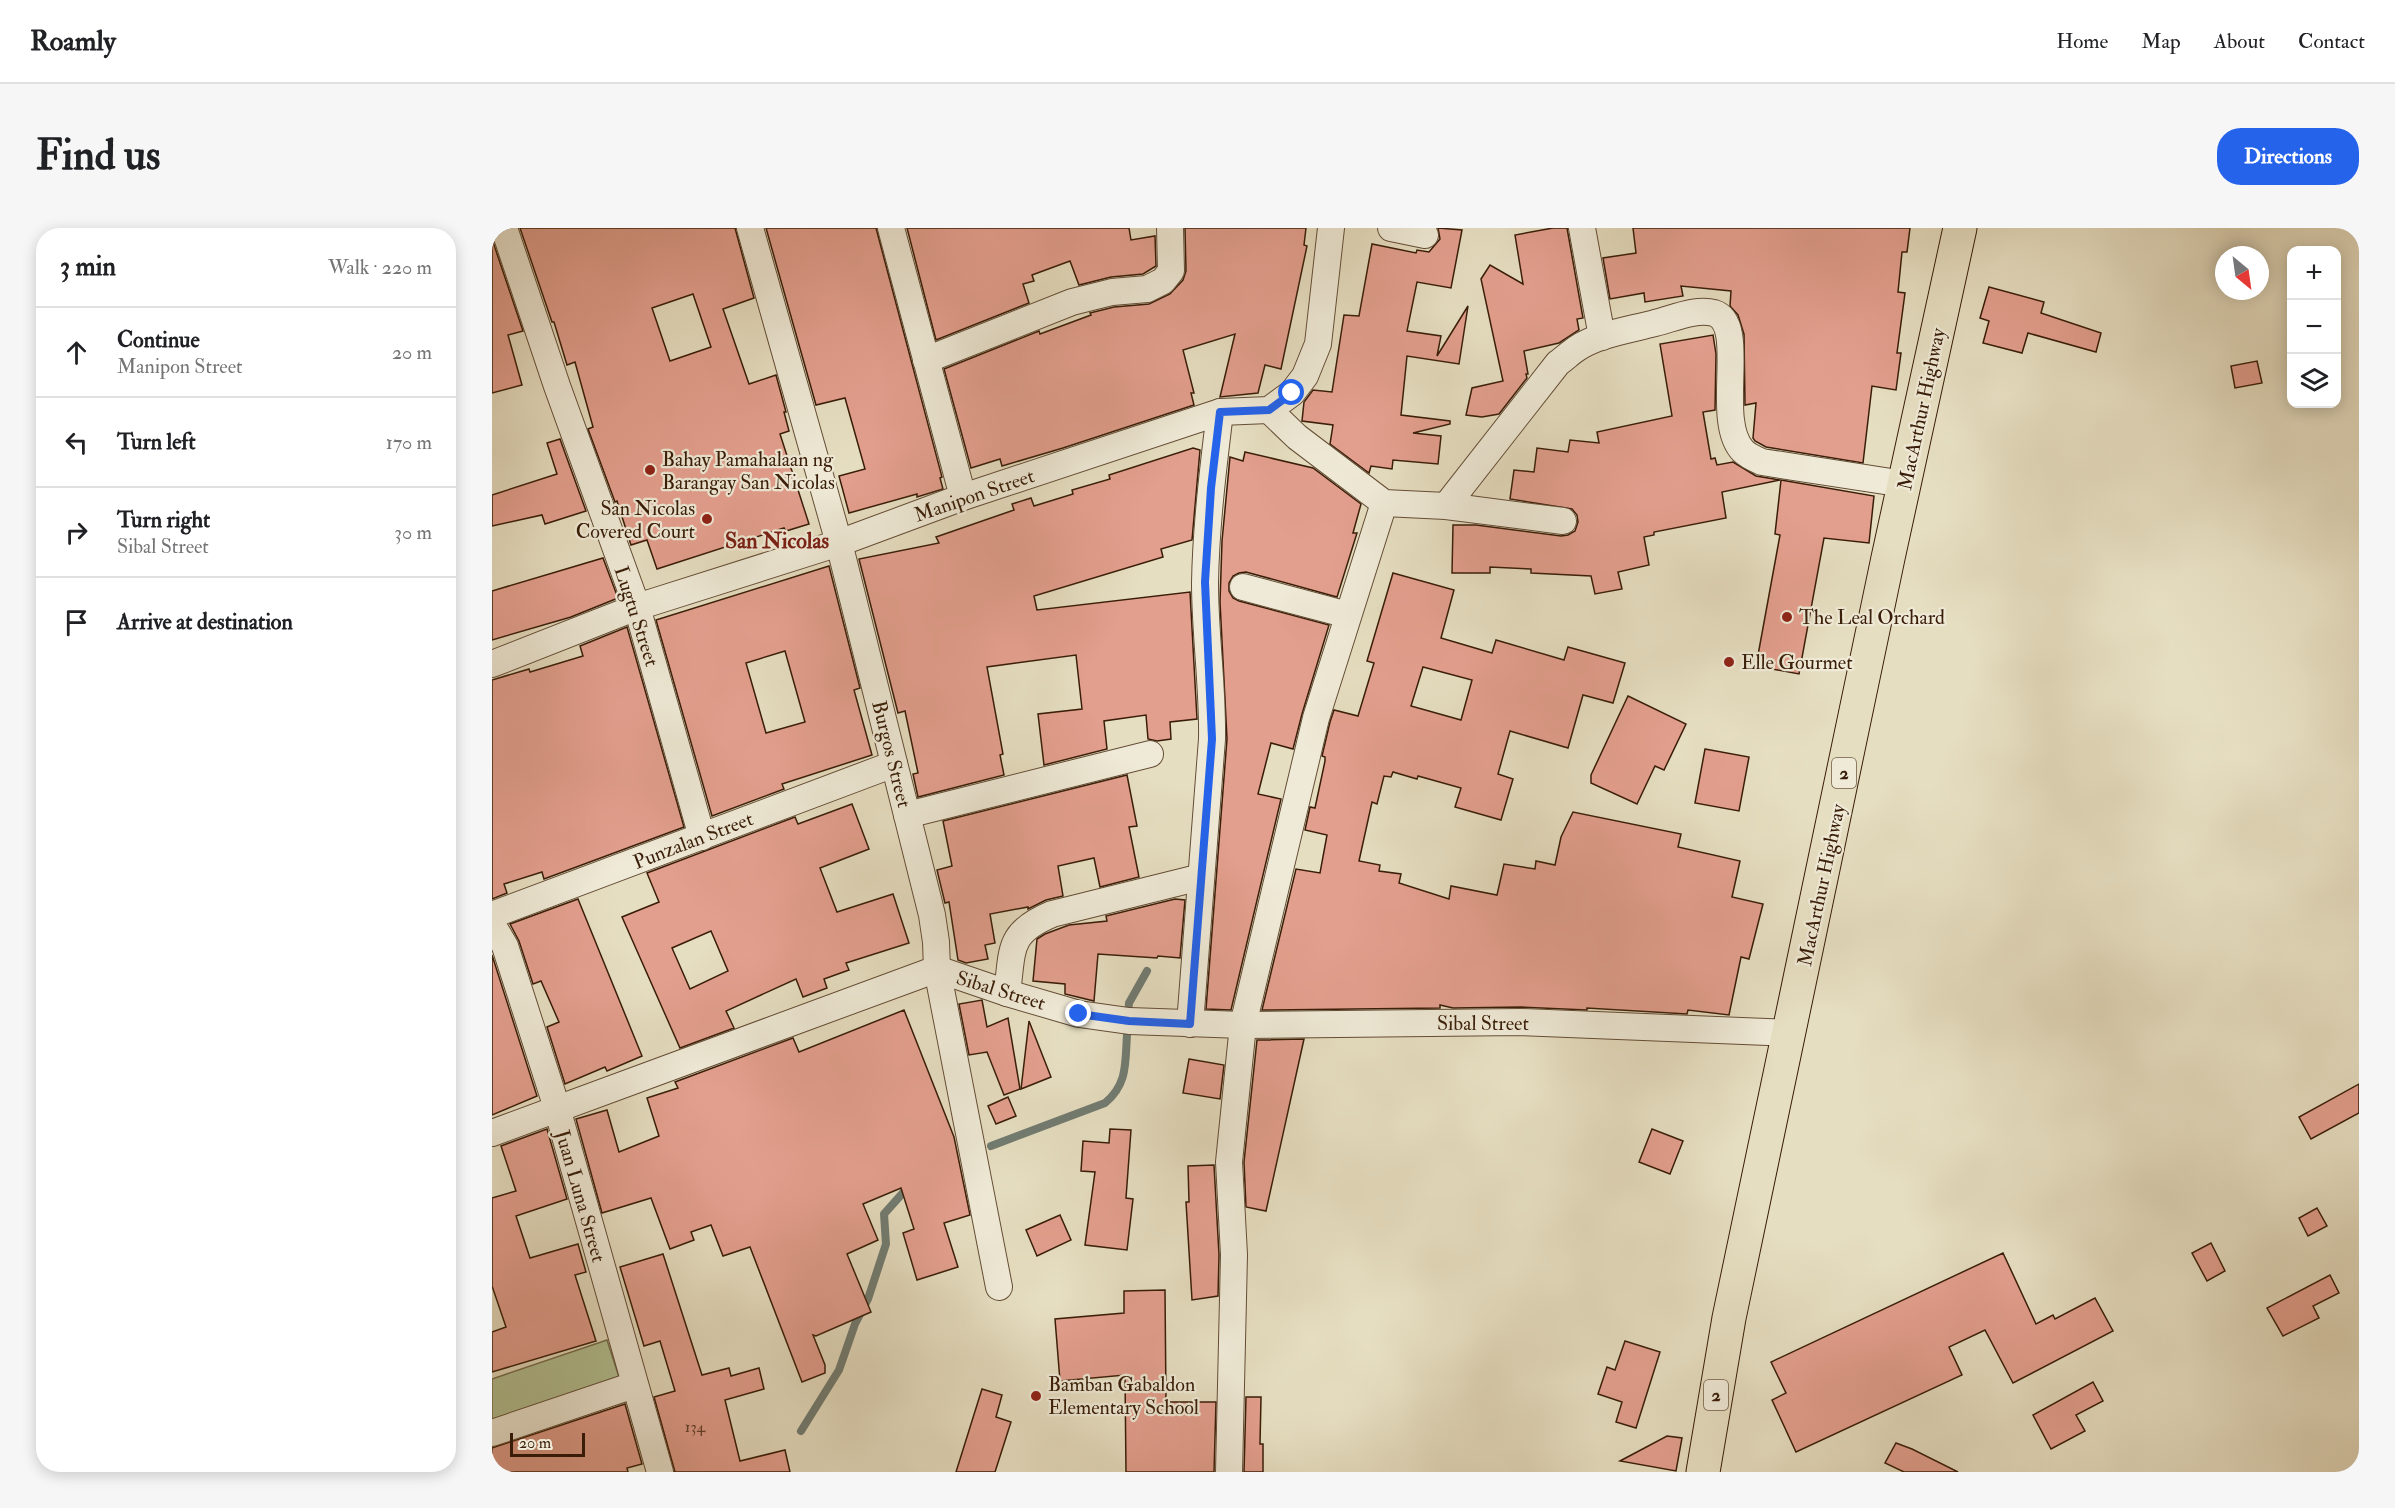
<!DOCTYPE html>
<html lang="en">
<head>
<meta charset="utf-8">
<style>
	body { margin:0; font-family:"IM FELL Double Pica",serif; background:#f6f6f6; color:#202124 }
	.controls { position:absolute; right:18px; top:18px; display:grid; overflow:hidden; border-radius:12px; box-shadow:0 3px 15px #0003 }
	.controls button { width:54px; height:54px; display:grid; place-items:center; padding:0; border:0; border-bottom:2px solid #e0e0e0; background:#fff; color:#202124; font:30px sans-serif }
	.compass { position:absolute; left:1723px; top:18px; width:54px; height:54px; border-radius:50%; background:#fff; box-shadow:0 3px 15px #0003; rotate:151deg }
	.scale { position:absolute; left:18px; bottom:15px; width:75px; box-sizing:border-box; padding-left:6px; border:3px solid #391d08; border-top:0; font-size:16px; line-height:21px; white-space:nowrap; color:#391d08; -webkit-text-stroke:4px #efead7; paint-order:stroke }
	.stop { position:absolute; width:18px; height:18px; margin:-14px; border:4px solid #2563eb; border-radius:50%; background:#fff }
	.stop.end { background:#2563eb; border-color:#fff; box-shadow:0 2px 6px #0008 }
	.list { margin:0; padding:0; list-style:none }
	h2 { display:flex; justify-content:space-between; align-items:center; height:78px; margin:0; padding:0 24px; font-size:26px }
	h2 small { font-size:20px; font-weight:400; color:#757577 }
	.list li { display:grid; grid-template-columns:39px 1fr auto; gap:18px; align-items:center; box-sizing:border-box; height:90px; padding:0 24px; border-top:2px solid #e0e0e0 }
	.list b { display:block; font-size:22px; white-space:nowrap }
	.list p { margin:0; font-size:20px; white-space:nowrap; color:#757577 }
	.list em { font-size:20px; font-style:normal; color:#757577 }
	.icon { flex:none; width:33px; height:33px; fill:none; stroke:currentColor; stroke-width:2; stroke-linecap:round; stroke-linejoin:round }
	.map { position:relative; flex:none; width:1867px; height:1244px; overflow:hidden; border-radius:24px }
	header { display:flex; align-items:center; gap:36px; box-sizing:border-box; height:84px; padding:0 30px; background:#fff; border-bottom:2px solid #e0e0e0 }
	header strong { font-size:28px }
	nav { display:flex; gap:33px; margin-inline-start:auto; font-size:21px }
	.intro { display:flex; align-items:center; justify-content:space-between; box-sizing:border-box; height:144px; padding:0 36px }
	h1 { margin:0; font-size:42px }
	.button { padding:15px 27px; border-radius:24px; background:#2563eb; color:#fff; font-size:21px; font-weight:700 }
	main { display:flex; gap:36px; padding:0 36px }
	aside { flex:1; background:#fff; border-radius:24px; box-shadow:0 3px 15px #0003 }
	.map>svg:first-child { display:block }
</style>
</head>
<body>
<header>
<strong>Roamly</strong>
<nav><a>Home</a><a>Map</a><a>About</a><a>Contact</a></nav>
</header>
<div class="intro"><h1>Find us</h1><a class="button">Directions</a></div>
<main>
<aside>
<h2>3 min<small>Walk · 220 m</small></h2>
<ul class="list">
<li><svg class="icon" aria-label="ahead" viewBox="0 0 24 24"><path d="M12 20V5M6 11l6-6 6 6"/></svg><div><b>Continue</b><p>Manipon Street</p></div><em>20 m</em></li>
<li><svg class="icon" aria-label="left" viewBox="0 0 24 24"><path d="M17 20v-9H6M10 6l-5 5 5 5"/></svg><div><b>Turn left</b></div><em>170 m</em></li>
<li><svg class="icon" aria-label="right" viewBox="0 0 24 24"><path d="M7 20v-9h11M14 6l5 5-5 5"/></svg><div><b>Turn right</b><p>Sibal Street</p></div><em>30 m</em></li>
<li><svg class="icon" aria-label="arrive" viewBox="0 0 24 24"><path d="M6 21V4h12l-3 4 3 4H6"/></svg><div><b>Arrive at destination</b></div></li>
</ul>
</aside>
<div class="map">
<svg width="1867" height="1244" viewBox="0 0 1867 1244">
	<rect width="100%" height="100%" fill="#e6dec1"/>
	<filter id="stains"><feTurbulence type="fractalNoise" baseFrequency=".00333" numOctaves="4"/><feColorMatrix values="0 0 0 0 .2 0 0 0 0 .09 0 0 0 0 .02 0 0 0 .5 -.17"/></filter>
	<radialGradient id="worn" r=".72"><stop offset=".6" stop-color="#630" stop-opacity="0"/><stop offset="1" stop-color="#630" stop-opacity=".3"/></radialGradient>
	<!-- green -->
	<path fill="#b3c194" stroke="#766f4e" stroke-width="1.5" d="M115,1112l12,37 -127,43v-41z"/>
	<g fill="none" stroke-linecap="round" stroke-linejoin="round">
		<!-- stream -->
		<g stroke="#717c72" stroke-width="8">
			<path d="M636,786l1,-11 18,-32"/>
			<path d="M499,918l114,-43c23,-19 20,-40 22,-68"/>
			<path d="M309,1203l38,-61 16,-46 13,-25 18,-55 -2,-30 25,-28"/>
		</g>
	</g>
	<!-- building -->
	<g fill="#e39f8e" stroke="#391d08" stroke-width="1.5" fill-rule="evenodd">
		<path d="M28,0h215l19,70 -31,11 26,75 27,-9 10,37h-2l5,19 -9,3 29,90 -23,7 -2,-3 -127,41 -10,-29 -16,5 -14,-44 -2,1 -27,-73 5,-2 -18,-65 -8,3 -13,-43h-2zM201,66l18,53 -41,14 -18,-53z"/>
		<path d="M274,0h110l66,249 -2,1 3,11 -26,8v-3l-68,19 -10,-37 26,-7 -20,-71 -29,7z"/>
		<path d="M415,0h222l2,12 24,-4 1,30 -13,8 -32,3 -32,8 -9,-24 -38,14 2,6 -11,3 6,19 -93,37z"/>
		<path d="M693,0h121l-2,17 3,1 -26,123 -16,-4 -7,28 -38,4 15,-63 -52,16 11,43h-3l3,12 -131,43 -61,18 -2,-7 -29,9 -27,-99 95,-38 1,3 51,-19 -1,-2 24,-6 35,-3 21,-10 13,-14 3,-9z"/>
		<path d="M946,0l24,2 -11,58 -34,-6 -10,49 34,5 -4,20 31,-50 -9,58 -52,-8 -6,59 49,6v3l-37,9 28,3 -3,28 -45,-4 -1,9 -21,-3 -2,7 -39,-29 3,-19 -31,-4 2,-19 9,-12 19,2 12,-77 15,1 13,-72 44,9 1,-3 12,2 11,-13z"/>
		<path d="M1061,0h14l16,90 -6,1 2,11 -20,13 -35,8 4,23h-2l1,4 -28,36 -17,3 -16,-2 6,-27 31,-7 -22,-102 9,-14 33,19 -8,-49z"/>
		<path d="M1141,0h277l-3,24h-5l-4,40 7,1 -8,60h4l-5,37 -24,-4 -9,77 -97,-16 -11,-6 -2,-3 3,-35 -11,2 -1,-71 -6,-19 -8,-9 1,-15 -50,-5 2,10 -38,6 -1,-9 -34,6 -7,-41 33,-5z"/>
		<path d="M0,11l31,92 -15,4 14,50 -30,8z"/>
		<path d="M1497,59l55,15 -3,11 60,20 -5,19 -68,-19 -6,20 -39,-10 6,-22 -9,-3z"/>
		<path d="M1221,107l3,19 -1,56 -12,2 8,47 4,-1 2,7 16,-3 23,14 24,4 -58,12 4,26 -72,14v3l-10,2 5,28 -31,7 4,17 -27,5 -4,-18 -60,-3v-4l-41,-2v6h-38l1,-48h23l85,11 7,-1 7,-4 3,-9 -1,-7 -5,-6 -62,-10 4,-29 20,2 3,-24 31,4 2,-12 29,3 -2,-11 75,-16 -12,-72z"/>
		<path d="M1765,133l5,22 -27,5 -4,-22z"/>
		<path d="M68,211l26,72 -41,13 -3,-9 -50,11v-31l65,-21 -10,-31z"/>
		<path d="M701,220l7,2 -8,90 -31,9 2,8 -129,39 3,14 153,-18 7,127 -27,3 1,17 -14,2 -9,-2 -2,-24 -42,6 3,28 -63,16 -6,-51 44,-5 -6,-54 -89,12 16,87 -3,1 4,20 -86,22 -5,-23 5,-1 -13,-62 -7,2 -39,-154 80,-16 -3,-6 78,-27 -2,-6 19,-6 3,8 39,-12 -1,-4 38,-11 -1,-4z"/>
		<path d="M753,224l68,16 48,36 -8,29h4l-20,64 -91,-25 -7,1 -6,3 -4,7v8l4,7 6,3 90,24 -27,89 -9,35 -22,-6 -13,51 23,5 -50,211 -25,-1 21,-270 -7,-137 2,-61 8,-84 13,4z"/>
		<path d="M1289,252l93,16 -5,47 -45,-5 -25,136 -43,-8 24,-131 -5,-1z"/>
		<path d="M111,330l15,40 -47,19 -79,23v-49z"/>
		<path d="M337,338l31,122 -6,2 18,65 -90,29 2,5 -72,27 -56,-196zM293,423l20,71 -39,11 -20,-70z"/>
		<path d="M901,345l61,17 -13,48 51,15 4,-13 68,20 4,-13 57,16 -12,40 -30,-8 -15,53 -58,-17 -12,43 15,5 -12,41 -46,-13 6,-19 -43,-12 -1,3 -24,-7 -2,5 -7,-1 -7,28 -5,-2 -13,59 21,4 -1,6 22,3 -2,9 50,16 2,-13 46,9 7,-31 31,5 1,-8 19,4 6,-28 12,-25 108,22 -3,13 62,14 -8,36 31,7 -14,55 -8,-2 -12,58 -41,-5 -1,4 -100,-6v2l-66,-3 -68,1 -13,-3v3l-178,2 34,-141 24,4 7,-38 -22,-5 5,-23 5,1 10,-47v-4l-3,-1 8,-34 4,-12 24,6 16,-53 -7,-2zM931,439l49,13 -11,40 -50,-14z"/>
		<path d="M135,399l57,200 -140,52 -2,-7 -38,12 3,9 -15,6v-219l37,-11 1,3 53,-16 -3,-10z"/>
		<path d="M1136,468l58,28 -22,46 -9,-4 -18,38 -46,-21v-8z"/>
		<path d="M1213,521l44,8 -10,54 -44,-8z"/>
		<path d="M635,547l10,51 -8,1 10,50 -39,10 -6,-29 -36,8 5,30 -17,4 -18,9v-2l-38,7 5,29 -10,2 3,14 -22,4 -8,-3 -9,-58 -4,1 -8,-33 15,-4 -9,-45z"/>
		<path d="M360,576l17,45 -49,19 17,44 56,-18 16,49 -63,20 3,7 -25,9 3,9 -24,9 -7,-18 -70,32 8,17 -54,20 -58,-131 37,-15 -12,-29 148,-56 3,7zM219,703l17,40 -38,18 -18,-41z"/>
		<path d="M86,671l64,157 -35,15 -2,-4 -40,17 -18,-57 12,-5 -18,-41 -8,3 -14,-43 -9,-17z"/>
		<path d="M683,671l10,1 -5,58 -22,-2 -1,2 -59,-4 -4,47 -29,-7v-10l-32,-3 4,-42 8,-5 24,-9 38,-4 -1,-5z"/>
		<path d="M0,727l45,141 -45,19z"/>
		<path d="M490,772l5,27 21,-9 12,71 -16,6 -17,-43 -18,3 -10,-51z"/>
		<path d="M412,782l50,127 16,78 -26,8 14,44 -41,13 -14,-47 11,-4 -13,-41 -38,16 15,36 -31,14 24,58 -55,24 -3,-1 12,30v8l-23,9 -52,-135 -27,9 -12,-31 -20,7 3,8 -24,9 -19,-51 -49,15 -26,-94 31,-9 12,42 40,-16 -12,-38 31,-10 -3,-6 118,-44 6,14z"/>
		<path d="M537,793l22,56 -30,12z"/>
		<path d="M812,811l-38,172 -20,-4 -2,-45 13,-122z"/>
		<path d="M697,831l35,6 -4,34 -37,-6z"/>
		<path d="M1867,856v29l-48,26 -12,-22z"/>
		<path d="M516,869l8,19 -20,8 -8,-18z"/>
		<path d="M55,901l20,70 -51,17 14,42 48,-14 8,28 -11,3 21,66 -104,31v-40l14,-5 -14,-41v-88l24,-7 -15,-45z"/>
		<path d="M618,901l21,1 -5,68 7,1 -6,51 -42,-5 10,-73 -14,-1 2,-30 26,2z"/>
		<path d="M1160,901l31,12 -13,33 -31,-12z"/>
		<path d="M722,937l5,90 -1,41 -26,4 -6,-98h3l-1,-36z"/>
		<path d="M1825,980l10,18 -19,10 -9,-18z"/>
		<path d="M568,987l11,25 -34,16 -11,-26z"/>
		<path d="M1719,1015l14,28 -18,10 -15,-28z"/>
		<path d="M1511,1025l33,71 17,-9 2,4 40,-21 18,33 -100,52 -28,-53 -36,17 13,28 -166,77 -24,-52 14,-7 -15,-31z"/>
		<path d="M171,1026l39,121 27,-7 2,8 28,-8 5,21 -39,11 15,61 45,-11 5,22h-115l-21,-75 21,-6 -15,-50 -16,5 -24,-79z"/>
		<path d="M1838,1047l9,18 -26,13 6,12 -36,18 -16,-28z"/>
		<path d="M673,1062l1,112h50l-2,70h-88l-1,-97 -65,6 -5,-62 69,-6v-22z"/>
		<path d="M1133,1113l35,11 -24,76 -20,-6 6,-20 -24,-8 9,-27 8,3z"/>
		<path d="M1601,1154l10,19 -27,14 9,16 -34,18 -18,-34z"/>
		<path d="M490,1161l20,6 -6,22 15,5 -16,50h-39z"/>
		<path d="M754,1169h15l-1,47h3v28h-19z"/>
		<path d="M133,1176l17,60 -15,4 1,4h-136v-24z"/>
		<path d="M1175,1208l15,2 -6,33 -56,-10z"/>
		<path d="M1404,1215l16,6 46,23h-54l-19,-9z"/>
	</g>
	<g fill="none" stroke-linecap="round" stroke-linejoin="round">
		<!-- street casing -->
		<g stroke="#644d36" stroke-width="28">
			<g id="street">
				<path d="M12,0l53,158 80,221 65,230"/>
				<path d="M258,0l89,315 93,372 4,27 1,27 62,318"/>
				<path d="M399,0l72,269"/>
				<path d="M899,0l34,7"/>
				<path d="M1090,0l20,109"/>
				<path d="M434,132l146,-58 40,-10 35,-3 16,-8 8,-10 -1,-43"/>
				<path d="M777,182l28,27 87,66 62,3 117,15"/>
				<path d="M954,278l112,-143c6,-4 12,-10 18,-14 22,-15 53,-19 79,-26 17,-4 41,-15 59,-10 35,11 -1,107 29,138 5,5 12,8 19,11l142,22"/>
				<path d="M751,359l105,28"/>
				<path d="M0,436l145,-57 202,-64 124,-46 257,-85 49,-2 23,-17 13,-17 13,-32 13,-116"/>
				<path d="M415,587l243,-61"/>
				<path d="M0,687l402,-151"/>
				<path d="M0,696l13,22 52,162 103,364"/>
				<path d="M515,765c6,-44 0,-60 45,-79l149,-37"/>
				<path d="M698,796l22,-285c1,-52 -7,-104 -7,-156 1,-57 8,-114 15,-171"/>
				<path d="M0,905l445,-164 70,24 72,21 50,7 114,4 278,-3 269,11"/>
				<path d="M0,1205l142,-48"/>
				<path d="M737,1244l5,-217 -5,-93 14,-137 73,-307 68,-215"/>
			</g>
		</g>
		<!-- highway casing -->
		<g stroke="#391d08" stroke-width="35">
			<path id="highway" d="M1211,1244l26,-154 159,-760 72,-330"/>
		</g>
		<!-- street -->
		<use href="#street" stroke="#efead7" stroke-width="26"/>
		<!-- highway -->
		<use href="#highway" stroke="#e6dec1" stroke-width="33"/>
	</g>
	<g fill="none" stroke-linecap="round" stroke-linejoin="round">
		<!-- route -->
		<path stroke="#2563eb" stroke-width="8" d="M587,786l50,7 61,3 22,-285 -7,-157 6,-94 9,-76 49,-2 23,-17"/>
	</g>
	<!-- markers -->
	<g fill="#8f2418" stroke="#efead7" stroke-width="2">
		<circle cx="158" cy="242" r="6"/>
		<circle cx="215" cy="291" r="6"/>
		<circle cx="1295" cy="389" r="6"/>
		<circle cx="1237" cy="434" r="6"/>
		<circle cx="544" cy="1168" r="6"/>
	</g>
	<g text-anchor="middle" stroke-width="4.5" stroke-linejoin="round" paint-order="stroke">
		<!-- number labels -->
		<g font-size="16" fill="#643e2a">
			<text x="203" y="1204">134</text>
		</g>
		<!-- shield labels -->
		<g fill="#efead7" stroke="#705a46" stroke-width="1.5">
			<rect x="1340" y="530" width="24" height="30" rx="4.5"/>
			<rect x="1212" y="1152" width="24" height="30" rx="4.5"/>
		</g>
		<g font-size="18" font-weight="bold" fill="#391d08">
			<text x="1352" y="551">2</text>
			<text x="1224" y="1173">2</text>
		</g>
		<!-- street labels -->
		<g font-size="20" fill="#391d08" stroke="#efead7">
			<text transform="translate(1429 181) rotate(-78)" y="7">MacArthur Highway</text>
			<text transform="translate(482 267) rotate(-19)" y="7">Manipon Street</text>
			<text transform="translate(145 388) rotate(72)" y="7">Lugtu Street</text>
			<text transform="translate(400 526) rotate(76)" y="7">Burgos Street</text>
			<text transform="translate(201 612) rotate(-21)" y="7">Punzalan Street</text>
			<text transform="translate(1329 657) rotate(-78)" y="7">MacArthur Highway</text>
			<text transform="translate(509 762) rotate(17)" y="7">Sibal Street</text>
			<text x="991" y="802">Sibal Street</text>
			<text transform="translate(89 968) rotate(74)" y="7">Juan Luna Street</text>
		</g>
		<!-- poi labels -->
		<g font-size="20" fill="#391d08" stroke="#efead7" text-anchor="start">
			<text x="170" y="238">Bahay Pamahalaan ng<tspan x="170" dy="23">Barangay San Nicolas</tspan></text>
			<text x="203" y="287" text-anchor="end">San Nicolas<tspan x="203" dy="23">Covered Court</tspan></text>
			<text x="1307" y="396">The Leal Orchard</text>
			<text x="1249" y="441">Elle Gourmet</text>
			<text x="556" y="1163">Bamban Gabaldon<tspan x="556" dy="23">Elementary School</tspan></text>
		</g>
		<!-- quarter labels -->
		<g font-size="22" font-weight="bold" fill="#7a1f14" stroke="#efead7">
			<text x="285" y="320">San Nicolas</text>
		</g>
	</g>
	<rect width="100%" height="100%" filter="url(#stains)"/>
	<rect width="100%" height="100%" fill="url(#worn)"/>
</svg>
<div class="controls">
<button>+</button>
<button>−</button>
<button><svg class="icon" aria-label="layers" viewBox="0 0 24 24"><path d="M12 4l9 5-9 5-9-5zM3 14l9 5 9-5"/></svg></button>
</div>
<svg class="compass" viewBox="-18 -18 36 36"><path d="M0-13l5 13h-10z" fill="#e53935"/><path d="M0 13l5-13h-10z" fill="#757577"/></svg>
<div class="scale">20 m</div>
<div class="stop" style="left:800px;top:165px"></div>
<div class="stop end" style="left:587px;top:786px"></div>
</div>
</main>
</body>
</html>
